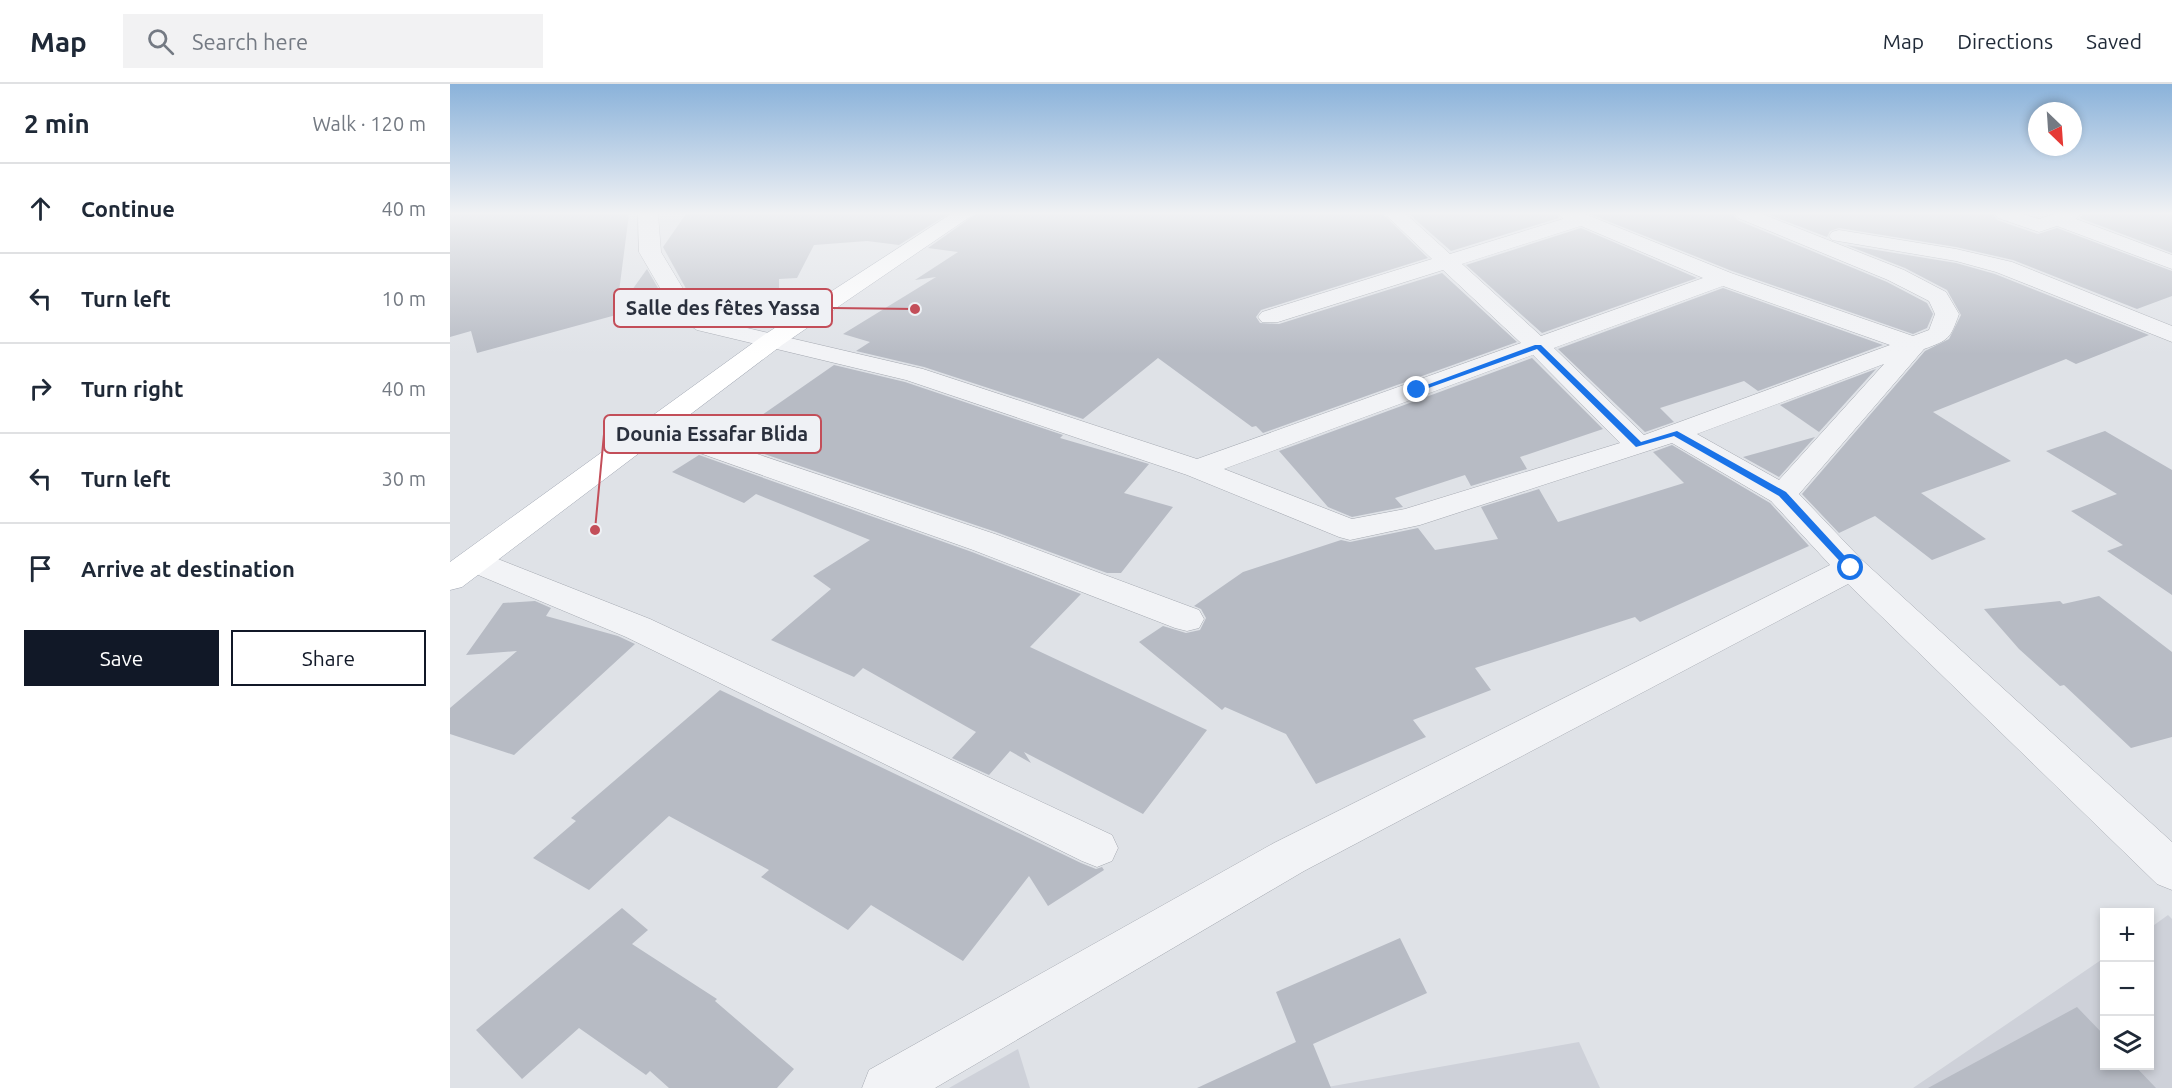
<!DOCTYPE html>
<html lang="en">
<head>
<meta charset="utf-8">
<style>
	body { margin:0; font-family:Ubuntu,sans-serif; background:#f2f2f3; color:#1f2937 }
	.controls { position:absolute; right:18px; bottom:18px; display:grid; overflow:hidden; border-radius:0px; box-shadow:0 3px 9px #0003 }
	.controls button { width:54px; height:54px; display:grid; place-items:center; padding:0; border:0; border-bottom:2px solid #e0e1e3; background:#fff; color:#1f2937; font:30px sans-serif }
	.compass { position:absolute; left:1578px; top:18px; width:54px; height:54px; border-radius:50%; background:#fff; box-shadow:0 3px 9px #0003; rotate:155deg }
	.stop { position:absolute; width:18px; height:18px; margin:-14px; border:4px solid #1a73e8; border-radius:50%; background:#fff }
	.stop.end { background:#1a73e8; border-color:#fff; box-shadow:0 2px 6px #0008 }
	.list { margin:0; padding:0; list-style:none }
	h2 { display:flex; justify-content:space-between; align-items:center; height:78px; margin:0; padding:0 24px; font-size:26px }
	h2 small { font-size:20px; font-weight:400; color:#747a83 }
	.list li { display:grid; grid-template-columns:39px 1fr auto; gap:18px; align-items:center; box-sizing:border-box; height:90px; padding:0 24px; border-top:2px solid #e0e1e3 }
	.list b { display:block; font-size:22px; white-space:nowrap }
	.list em { font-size:20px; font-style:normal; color:#747a83 }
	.actions { display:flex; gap:12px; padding:18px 24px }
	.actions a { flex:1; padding:14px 0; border:2px solid #111827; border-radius:0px; text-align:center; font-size:21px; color:#111827 }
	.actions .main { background:#111827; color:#fff }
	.icon { flex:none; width:33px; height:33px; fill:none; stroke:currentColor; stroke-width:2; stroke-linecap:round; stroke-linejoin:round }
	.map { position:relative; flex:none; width:1722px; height:1004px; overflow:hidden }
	header { display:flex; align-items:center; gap:36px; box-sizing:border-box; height:84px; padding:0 30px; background:#fff; border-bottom:2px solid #e0e1e3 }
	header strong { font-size:28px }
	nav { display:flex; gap:33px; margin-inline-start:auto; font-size:21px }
	.search { width:420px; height:54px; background:#f2f2f3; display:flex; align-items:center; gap:15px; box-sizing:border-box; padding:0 21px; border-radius:0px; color:#747a83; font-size:22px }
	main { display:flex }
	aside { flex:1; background:#fff }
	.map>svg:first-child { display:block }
</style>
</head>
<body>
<header>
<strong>Map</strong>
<div class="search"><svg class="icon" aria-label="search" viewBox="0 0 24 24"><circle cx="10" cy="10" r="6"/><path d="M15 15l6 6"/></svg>Search here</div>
<nav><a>Map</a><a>Directions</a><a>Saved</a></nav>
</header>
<main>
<aside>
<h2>2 min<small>Walk · 120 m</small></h2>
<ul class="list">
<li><svg class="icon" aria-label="ahead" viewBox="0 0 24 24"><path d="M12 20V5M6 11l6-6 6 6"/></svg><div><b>Continue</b></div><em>40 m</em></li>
<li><svg class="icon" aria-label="left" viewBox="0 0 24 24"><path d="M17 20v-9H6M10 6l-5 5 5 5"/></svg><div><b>Turn left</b></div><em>10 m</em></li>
<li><svg class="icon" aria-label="right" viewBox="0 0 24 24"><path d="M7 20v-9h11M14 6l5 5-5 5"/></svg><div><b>Turn right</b></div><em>40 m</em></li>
<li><svg class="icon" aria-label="left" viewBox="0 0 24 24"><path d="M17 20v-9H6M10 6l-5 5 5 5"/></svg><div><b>Turn left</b></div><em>30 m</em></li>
<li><svg class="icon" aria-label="arrive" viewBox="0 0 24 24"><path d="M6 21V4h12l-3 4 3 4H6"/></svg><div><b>Arrive at destination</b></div></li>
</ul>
<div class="actions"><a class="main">Save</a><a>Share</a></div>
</aside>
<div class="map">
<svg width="1722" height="1004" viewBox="0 0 1722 1004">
	<rect width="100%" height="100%" fill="#dfe2e7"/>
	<!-- built -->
	<g fill="#ced1d9">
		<path d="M1718,831l4,4v169h-259l191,-130v108h46v-138z"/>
		<path d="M1129,958l21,46h-278z"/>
		<path d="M568,965l12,39h-81z"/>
	</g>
	<!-- building -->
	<g fill="#b7bbc4">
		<path d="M0,130h179l-13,101 -139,38 -6,-22 -21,6z"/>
		<path d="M236,130h262l-49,31 -32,-4 -53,4 -17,33 -18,1v10l-90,5 -26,-47z"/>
		<path d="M526,130h407l45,44 -167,52 -5,7 4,6 19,1 163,-51 75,69 -254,91 -7,-7 -4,1 -94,-69 -75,61 -159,-52 -68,-16 14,-9 -27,-8 93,-57 -21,3 43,-28 -30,-4z"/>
		<path d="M959,130h148l2,4 -108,33z"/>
		<path d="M1140,130h143l4,6 150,62 40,21 6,11 -6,14 -14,6 -181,-63z"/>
		<path d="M1317,130h226l4,6 41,14 19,-6 115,43v25l-35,13 -124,-49 -57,-13 -117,-19 -9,3 -3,6z"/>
		<path d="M1633,130h89v39l-92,-35z"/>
		<path d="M1131,144l116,50 -155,55 -76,-68z"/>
		<path d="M1396,161l110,18 39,11 154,61 -73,29 -10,-5 -133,53 78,49 -90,32 65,46 -54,21 -57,-44 -36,17 -37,-39 123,-143 24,-12 12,-24 -14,-25 -42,-22z"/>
		<path d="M197,185l15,26 -35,2z"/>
		<path d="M1273,204l160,57 -125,46 -14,-10 -84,27 14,14 -29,10 -87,-83z"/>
		<path d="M1082,274l71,71 -83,28 7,12 -56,17 -6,-11 -70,23 8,9 -51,10 -24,-10 -49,-56z"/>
		<path d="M384,281l71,17 158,53 -3,3 89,26 -25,29 49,14 -52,66h-14l-111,-41 -273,-92 19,-10 7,10v-16z"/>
		<path d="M1426,285l-57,63 -39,-27z"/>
		<path d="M1655,347l67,39v125l-65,-44 16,-6 -52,-34 46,-17 -71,-43z"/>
		<path d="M1365,353l-36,40 -36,-20z"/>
		<path d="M1222,361l98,58 39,43 -169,76 -5,-5 -160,51 16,22 -78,30 13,17 -110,47 -30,-50 -61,-27 -3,3 -83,-68 24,-16 23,7 14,-3 6,-12 -5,-9 -7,-3 49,-34 98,-32 9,2 68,-14 17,22 63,-11 -17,-32 58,-18 19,33 126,-39 -31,-31z"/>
		<path d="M249,371l273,97 109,42 -51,53 177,83 -64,84 -119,-62 7,11 -21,-12 -21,24 -37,-17 24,-26 -113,-64 -9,9 -83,-37 60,-51 -18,-13 57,-36 -114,-46 -12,9 -72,-31z"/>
		<path d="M1649,512l73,56v85l-41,11 -67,-63 -4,1 -41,-37 -35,-40 76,-8 3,3z"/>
		<path d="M85,517l16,7 -5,8 72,20 17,8 -121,111 -64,-21v-26l67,-57 -51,4 37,-52z"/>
		<path d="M270,606l361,173 15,6 6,-2 2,3 -56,36 -19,-30 -66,85 -92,-56 -23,25 -87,-53 8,-7 -100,-54 -80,74 -56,-32 43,-37 -5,-3z"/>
		<path d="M172,824l26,22 -16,14 85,55 -2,2 79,68 -17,19h-108l-19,-17 -4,4 -67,-47 -57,51 -46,-49z"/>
		<path d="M950,854l27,55 -114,51 18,44h-134l99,-46 -20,-50z"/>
		<path d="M1627,923l27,28v30h30l22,23h-228z"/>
	</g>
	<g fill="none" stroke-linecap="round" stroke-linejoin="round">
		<!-- minor casing -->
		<g stroke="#a5a9b1" stroke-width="1">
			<g id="minor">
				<path d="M188,130h20l3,38 33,55 19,13 210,49 274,90 324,-116 -78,-73 -165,52h-16l-4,-5 4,-5 170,-53 -47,-45h21l44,40 113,-35 -4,-5h26l146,59 182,63 16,-6 6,-16 -6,-13 -41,-21 -150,-62 -3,-4h27l142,56 42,22 13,22c-9,25 -10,26 -35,35l-125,145 63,66 310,282v48l-15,-6 -309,-300 -544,287 -369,217h-73l7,-18 405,-227 556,-278 -59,-64 -99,-58 -252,82 -70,15 -11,-3 -152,-62 -281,-95 -209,-50 -20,-13 -38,-65zM1131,142l122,52 -162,58 -79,-72zM1273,202l167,59 -246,90 -90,-87zM1083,271l87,88 -215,66 -53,10 -128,-50zM1434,280l-105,116 -82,-46z"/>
				<path d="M1545,130h28l16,5 15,-5h27l-5,5 96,36v14l-115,-43 -18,6 -41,-14z"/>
				<path d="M1389,146l117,19 56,13 160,64v16l-176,-70 -40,-11 -124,-21 -3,-4 3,-4z"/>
				<path d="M206,336l339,114 204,76 5,9 -5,9 -12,3 -12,-3 -202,-78 -327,-116 -4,-6 4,-6z"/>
				<path d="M25,466l175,69 462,216 6,13 -6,13 -15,6 -15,-6 -456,-224 -162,-68 -5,-8 5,-8z"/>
			</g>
		</g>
		<!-- major casing -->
		<g stroke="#a0a6b2" stroke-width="1">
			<path id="major" d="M501,130h23l-192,131 -320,242 -12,3v-28l314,-227z"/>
		</g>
		<!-- minor -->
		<use href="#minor" fill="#f2f3f6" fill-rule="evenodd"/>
		<!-- major -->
		<use href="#major" fill="#fff" fill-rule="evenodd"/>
	</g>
	<!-- sky -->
	<linearGradient id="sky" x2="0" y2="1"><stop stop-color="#8ab2da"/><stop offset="0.48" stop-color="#f1f2f4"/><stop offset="1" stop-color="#f1f2f4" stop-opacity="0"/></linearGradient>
	<rect width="1722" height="270" fill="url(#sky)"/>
	<!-- route -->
	<path fill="#1a73e8" d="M1085,261h6l100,97 36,-11 109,61 68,74v4h-6l-69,-74 -105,-60 -38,11 -99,-98 -117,42 -7,-1z"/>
	<!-- callouts -->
	<path fill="none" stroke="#c34e59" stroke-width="2" d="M465 225L382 224M145 446L154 350"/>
	<g fill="#c34e59" stroke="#eff1f5" stroke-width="2">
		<circle cx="465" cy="225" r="6"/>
		<circle cx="145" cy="446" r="6"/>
	</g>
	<g fill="#eff1f5" stroke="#c34e59" stroke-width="2">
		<rect x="164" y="205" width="218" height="38" rx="6"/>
		<rect x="154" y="331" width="217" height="38" rx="6"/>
	</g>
	<g font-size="20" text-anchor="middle" font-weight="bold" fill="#2a303d">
		<text x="273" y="231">Salle des fêtes Yassa</text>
		<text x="262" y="357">Dounia Essafar Blida</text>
	</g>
</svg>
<div class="controls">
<button>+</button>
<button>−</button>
<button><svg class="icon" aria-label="layers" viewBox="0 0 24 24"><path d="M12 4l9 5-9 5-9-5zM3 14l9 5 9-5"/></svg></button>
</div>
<svg class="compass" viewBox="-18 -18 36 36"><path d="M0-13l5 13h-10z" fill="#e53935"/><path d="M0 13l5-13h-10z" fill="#747a83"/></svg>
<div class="stop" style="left:1401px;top:484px"></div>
<div class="stop end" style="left:967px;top:306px"></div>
</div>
</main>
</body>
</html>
